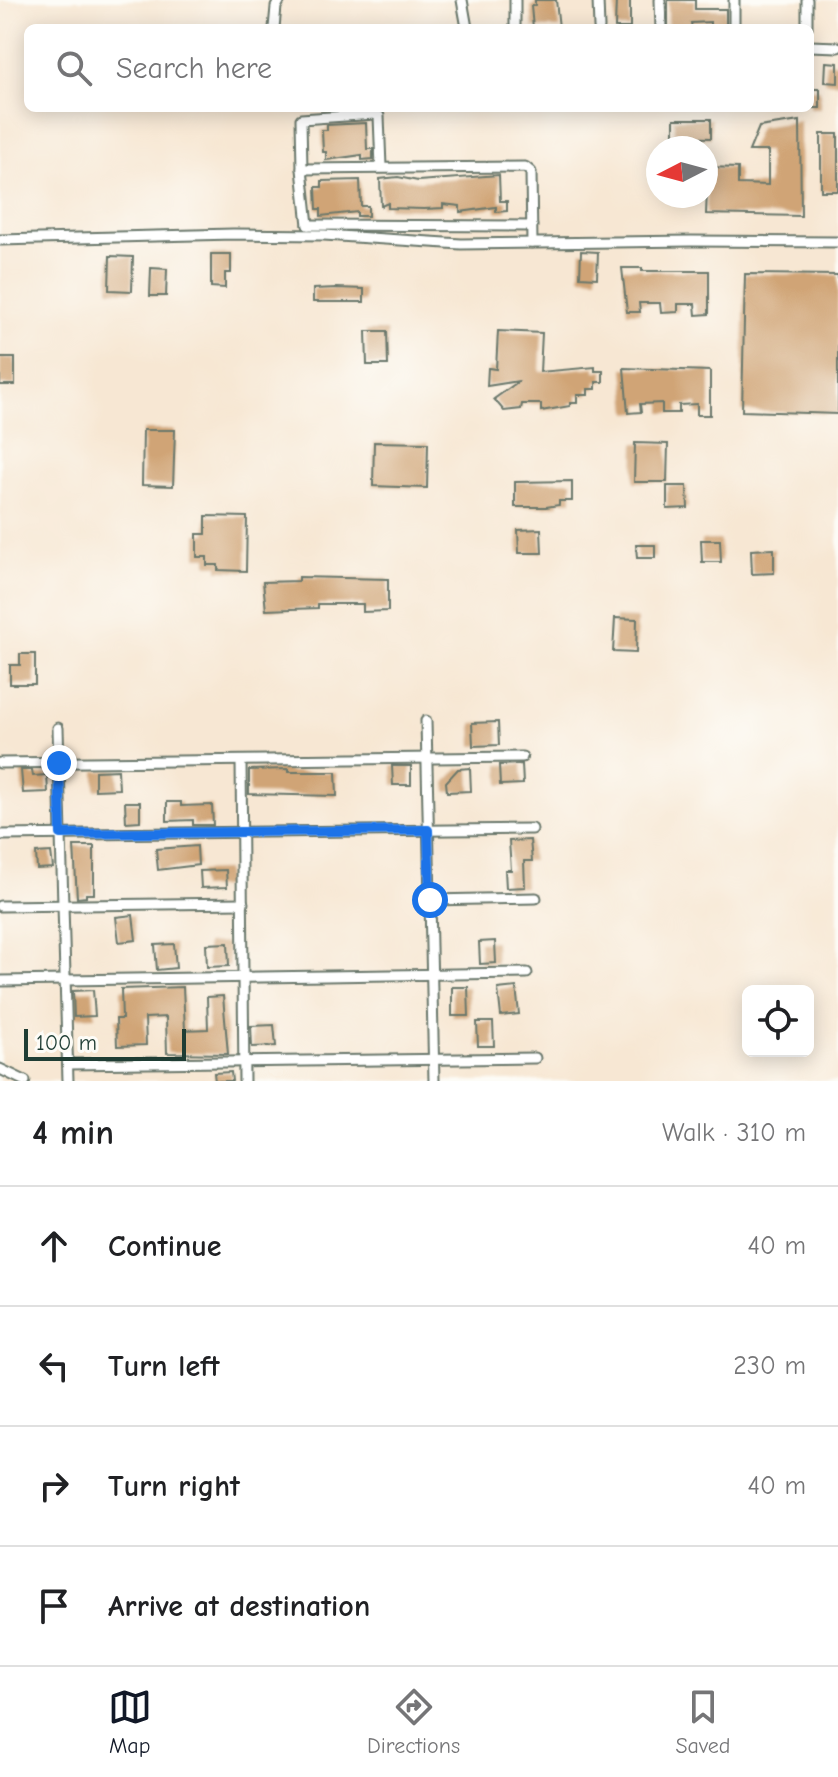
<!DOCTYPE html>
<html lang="en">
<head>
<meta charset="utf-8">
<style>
	body { margin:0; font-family:"Comic Neue",sans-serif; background:#f2f2f2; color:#202124 }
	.controls { position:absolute; right:24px; bottom:24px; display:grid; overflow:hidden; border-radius:12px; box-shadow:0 4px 20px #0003 }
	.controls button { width:72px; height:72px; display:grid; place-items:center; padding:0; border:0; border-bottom:2px solid #e0e0e0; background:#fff; color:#202124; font:40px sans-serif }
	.compass { position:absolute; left:646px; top:136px; width:72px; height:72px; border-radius:50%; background:#fff; box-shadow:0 4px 20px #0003; rotate:264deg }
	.scale { position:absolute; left:24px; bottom:20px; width:162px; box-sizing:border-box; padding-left:8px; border:4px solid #1f3d34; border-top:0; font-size:22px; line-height:28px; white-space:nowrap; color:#1f3d34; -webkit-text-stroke:6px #fdfcf7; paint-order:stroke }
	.stop { position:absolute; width:24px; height:24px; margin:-18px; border:6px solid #1a73e8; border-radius:50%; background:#fff }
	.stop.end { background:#1a73e8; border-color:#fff; box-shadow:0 2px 8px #0008 }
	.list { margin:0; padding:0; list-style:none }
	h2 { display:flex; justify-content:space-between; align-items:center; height:104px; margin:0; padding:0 32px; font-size:34px }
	h2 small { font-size:26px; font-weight:400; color:#757577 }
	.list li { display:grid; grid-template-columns:52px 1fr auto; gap:24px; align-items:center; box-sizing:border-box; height:120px; padding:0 32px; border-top:2px solid #e0e0e0 }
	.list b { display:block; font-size:30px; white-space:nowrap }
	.list em { font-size:26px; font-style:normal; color:#757577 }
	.icon { flex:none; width:44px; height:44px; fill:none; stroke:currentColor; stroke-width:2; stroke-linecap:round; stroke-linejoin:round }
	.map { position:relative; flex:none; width:838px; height:1081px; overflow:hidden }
	.search { position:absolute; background:#fff; box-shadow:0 4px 20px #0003; left:24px; right:24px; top:24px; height:88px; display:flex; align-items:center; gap:20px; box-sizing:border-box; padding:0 28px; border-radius:12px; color:#757577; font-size:30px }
	.sheet { height:584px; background:#fff }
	nav { display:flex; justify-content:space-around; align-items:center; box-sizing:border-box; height:112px; border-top:2px solid #e0e0e0; background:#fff; font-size:22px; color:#757577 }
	nav a { display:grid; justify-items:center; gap:4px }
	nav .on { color:#111827 }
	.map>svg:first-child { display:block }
</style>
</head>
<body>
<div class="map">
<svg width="838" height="1081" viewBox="0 0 838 1081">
	<rect width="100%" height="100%" fill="#fdfcf7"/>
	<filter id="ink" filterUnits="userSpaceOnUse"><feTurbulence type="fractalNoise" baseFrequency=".0125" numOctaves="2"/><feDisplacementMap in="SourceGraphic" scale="16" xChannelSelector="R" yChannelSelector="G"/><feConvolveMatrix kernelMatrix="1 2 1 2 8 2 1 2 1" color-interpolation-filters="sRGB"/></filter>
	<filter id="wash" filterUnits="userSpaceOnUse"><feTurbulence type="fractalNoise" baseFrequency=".006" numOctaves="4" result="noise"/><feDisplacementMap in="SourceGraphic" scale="32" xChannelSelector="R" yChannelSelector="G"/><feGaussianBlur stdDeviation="1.8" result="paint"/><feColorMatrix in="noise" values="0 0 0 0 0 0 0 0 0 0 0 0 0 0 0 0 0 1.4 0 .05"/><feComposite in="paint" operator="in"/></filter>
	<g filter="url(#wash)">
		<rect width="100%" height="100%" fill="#f7e7d3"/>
		<g id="blocks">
			<!-- building -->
			<g fill="#d0a476">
				<path d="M535,0h21l3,28h-26l-2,-22 4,-1z"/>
				<path d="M616,0h14v28h-15z"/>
				<path d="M668,0h27v9h31v19h-16v-6l-19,1 1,5h-24z"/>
				<path d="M826,62l12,1v20l-13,-1z"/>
				<rect x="810" y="89" width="10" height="19"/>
				<path d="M674,119h37v19l-37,-1z"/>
				<path d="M800,121l1,95 -95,-2 2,-47 30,1v16l30,1v-34h-19l10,-24z"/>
				<path d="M366,123l1,26h6v10l-11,1v-5l-36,5v-8h-3l-1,-22h5v-5z"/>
				<rect x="821" y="134" width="17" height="57"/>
				<path d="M499,175l1,26h7v10l-11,1v-5l-36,5v-6l-17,-2v4l-19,1 -36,-1v-5l-7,3 -1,-27 18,-2 20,4z"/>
				<path d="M360,180l1,26h7v10h-11v-4l-36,4v-7h-4l-1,-22h6v-6z"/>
				<path d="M581,251l17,1 -1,26 -17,-1z"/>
				<path d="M211,254h20v19h-6v15l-14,-1z"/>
				<path d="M110,256l23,1 -1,34 -23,-1z"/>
				<path d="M151,268l16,1 -1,27h-16z"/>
				<path d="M622,268h20v3h67v43l-13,1 -1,-11h-17v8l-17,1 -1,-10h-21l1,9h-13z"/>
				<path d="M745,274l93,1v139l-96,-3z"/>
				<path d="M337,288l27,1v13h-51v-13z"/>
				<path d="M366,331h21l1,34h-21z"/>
				<path d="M498,331l44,2 -2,39 55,-5v4h8v11h-7v7h-8v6h-11v8h-7v3l-29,5v-7h-19l-1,5 -17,2 -10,-12 25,-18 -32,5 1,-18 8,1z"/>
				<rect x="0" y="358" width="15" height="27"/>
				<path d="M624,368l86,3v44h-13v-11l-18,1v8h-17v-10l-22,1 1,8 -13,1z"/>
				<path d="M143,430h32l-2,56 -31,-1z"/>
				<path d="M374,442l54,1 -1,45 -54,-2z"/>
				<path d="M635,443l33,1 -1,38h-33z"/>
				<path d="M572,481v20h-13v4l-13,2h-31v-25z"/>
				<path d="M667,486h20l1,22 -21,1z"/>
				<path d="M206,516l41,1 -1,54 -28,-1v-5h-11v-8h-10v-23h9z"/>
				<path d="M541,529l1,24h-23l-1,-23z"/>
				<path d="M701,540h19l1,22h-19z"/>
				<path d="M636,545h19v13h-18z"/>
				<path d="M774,549v24l-22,1 -1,-24z"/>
				<path d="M299,577l89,2v32l-25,1v-8h-45v4l-52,2 -3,-28 36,-1z"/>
				<path d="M615,618l22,1 -1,34 -23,-1z"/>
				<path d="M20,654h15v30h-25v-19h10z"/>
				<path d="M498,722l1,23 -26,1 -1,-23z"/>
				<path d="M522,764l1,20 -23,1 -1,-20z"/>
				<path d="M392,766h19v19h-18z"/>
				<path d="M470,768l1,23 -24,1 -1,-10 12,-13z"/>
				<path d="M288,769v3h48l1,24 -88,-2v-24z"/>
				<path d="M21,770h11l1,6 14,-1 1,17 -25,1z"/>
				<path d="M118,770l1,19 -24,1v-19z"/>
				<path d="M125,802h15v19l-14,1z"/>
				<path d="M167,802h14v4l31,-1 1,20h-20v-5l-26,1z"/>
				<path d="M530,840l2,21h-8l1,26 -19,1 -1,-18h6l-2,-29z"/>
				<path d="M74,846h20v48h-8v3l-9,1z"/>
				<path d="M197,846l1,19 -40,5 -2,-21z"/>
				<path d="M51,852l2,16 -16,1 -1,-16z"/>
				<path d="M226,870l1,17 -26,1 -1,-17z"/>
				<path d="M133,915l3,25 -17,2 -3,-25z"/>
				<path d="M495,941l1,22 -16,1 -1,-22z"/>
				<path d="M228,943l1,23 -22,1 -1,-23z"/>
				<path d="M174,944l2,24 -19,2 -2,-25z"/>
				<path d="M183,987l2,43 23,-1 -1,-32 16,-1 5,58 -61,-1 -1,-36 -21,1 1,27 -29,1 -1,-27h6l-1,-30z"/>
				<path d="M452,987h16l1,29h-17z"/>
				<path d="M516,987l3,27 -18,2 -3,-27z"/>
				<path d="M93,990l2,26 -21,1 -1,-26z"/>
				<path d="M477,1022h16l1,24h-16z"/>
				<path d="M274,1025l2,21 -24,1 -1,-21z"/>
				<path d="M231,1072l1,9h-17l-1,-8z"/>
			</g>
		</g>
	</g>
	<g filter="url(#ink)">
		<use href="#blocks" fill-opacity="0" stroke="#6b786c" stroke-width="2"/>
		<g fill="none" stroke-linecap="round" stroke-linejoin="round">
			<!-- street casing -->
			<g stroke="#6b786c" stroke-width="13">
				<g id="street">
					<path d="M462,0l5,28"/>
					<path d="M598,0l1,28"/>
					<path d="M660,0l1,28"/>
					<path d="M807,0v28"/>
					<path d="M274,28l2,-21 4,-7"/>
					<path d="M515,28v-28"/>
					<path d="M734,28v-28"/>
					<path d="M810,46l28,1"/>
					<path d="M302,169l223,-2 6,5 1,71"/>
					<path d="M308,225l-6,-56 -1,-50 74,-5 4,2 2,51"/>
					<path d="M308,225l224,1"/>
					<path d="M0,240l233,-6 91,1 137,9 230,-3 147,1"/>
					<path d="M426,721l8,360"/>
					<path d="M58,728l10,353"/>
					<path d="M241,761l3,320"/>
					<path d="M0,763l522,-6"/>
					<path d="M0,835l532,-6"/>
					<path d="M430,900l106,-2"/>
					<path d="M0,906l243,-3"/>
					<path d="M0,981l527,-8"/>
					<path d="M68,1064l467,-6"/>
					<path d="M0,1069l25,12"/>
				</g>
			</g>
			<!-- street -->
			<use href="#street" stroke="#fff" stroke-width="9"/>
		</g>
	</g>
	<g fill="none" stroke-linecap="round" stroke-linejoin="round" filter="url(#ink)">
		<!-- route -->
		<path stroke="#1a73e8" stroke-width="10" d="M59,763l2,71 367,-4 2,70"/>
	</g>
</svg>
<div class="controls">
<button><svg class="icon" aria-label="locate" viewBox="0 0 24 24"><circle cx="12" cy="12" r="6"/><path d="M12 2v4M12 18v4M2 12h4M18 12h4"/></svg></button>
</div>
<svg class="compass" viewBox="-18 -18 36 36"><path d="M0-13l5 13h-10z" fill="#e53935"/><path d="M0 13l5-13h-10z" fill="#757577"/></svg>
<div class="scale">100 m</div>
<div class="stop" style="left:430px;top:900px"></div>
<div class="stop end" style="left:59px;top:763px"></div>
<div class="search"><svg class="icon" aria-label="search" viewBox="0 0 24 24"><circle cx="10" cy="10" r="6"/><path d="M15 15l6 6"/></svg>Search here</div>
</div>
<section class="sheet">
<h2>4 min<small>Walk · 310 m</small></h2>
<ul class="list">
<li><svg class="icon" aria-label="ahead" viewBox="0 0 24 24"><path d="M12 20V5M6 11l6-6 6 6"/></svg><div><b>Continue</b></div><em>40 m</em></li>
<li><svg class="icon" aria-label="left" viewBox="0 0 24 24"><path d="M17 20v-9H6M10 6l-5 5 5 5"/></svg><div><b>Turn left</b></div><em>230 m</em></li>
<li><svg class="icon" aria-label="right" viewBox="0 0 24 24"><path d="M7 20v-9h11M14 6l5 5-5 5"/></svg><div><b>Turn right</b></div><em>40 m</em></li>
<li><svg class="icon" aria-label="arrive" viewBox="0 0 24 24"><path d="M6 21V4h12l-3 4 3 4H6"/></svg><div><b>Arrive at destination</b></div></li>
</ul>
</section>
<nav>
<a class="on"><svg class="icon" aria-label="map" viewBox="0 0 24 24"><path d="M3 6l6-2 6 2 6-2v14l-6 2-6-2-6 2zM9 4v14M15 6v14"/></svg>Map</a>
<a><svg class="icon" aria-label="directions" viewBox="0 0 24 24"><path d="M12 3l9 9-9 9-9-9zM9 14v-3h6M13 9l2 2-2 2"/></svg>Directions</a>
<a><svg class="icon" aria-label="saved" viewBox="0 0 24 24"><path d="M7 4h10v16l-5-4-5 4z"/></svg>Saved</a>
</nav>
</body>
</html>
